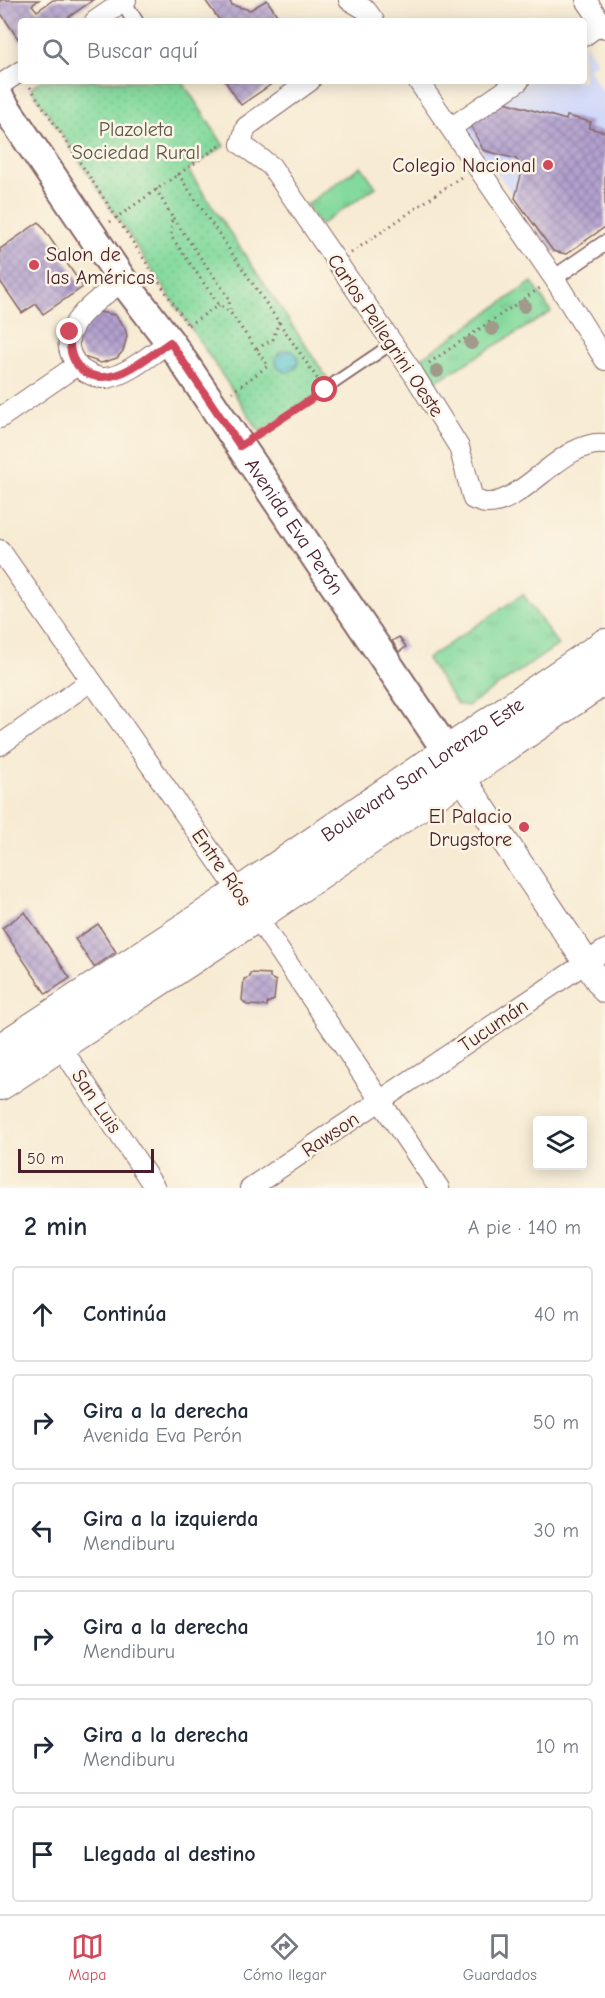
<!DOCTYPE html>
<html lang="es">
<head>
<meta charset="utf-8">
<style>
	body { margin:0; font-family:"Comic Neue",sans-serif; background:#f6f6f7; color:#1f2937 }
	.controls { position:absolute; right:18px; bottom:18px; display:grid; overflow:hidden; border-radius:6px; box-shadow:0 3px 15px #0003 }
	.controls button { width:54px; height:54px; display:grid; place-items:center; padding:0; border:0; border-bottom:2px solid #e0e1e3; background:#fff; color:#1f2937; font:30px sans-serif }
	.scale { position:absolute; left:18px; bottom:15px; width:136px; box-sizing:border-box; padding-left:6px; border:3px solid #4a1f2b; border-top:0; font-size:16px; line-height:21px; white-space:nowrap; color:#4a1f2b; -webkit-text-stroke:4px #fcf5e5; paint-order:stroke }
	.stop { position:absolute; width:18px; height:18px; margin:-14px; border:4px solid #d1495b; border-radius:50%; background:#fff }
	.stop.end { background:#d1495b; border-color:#fff; box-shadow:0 2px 6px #0008 }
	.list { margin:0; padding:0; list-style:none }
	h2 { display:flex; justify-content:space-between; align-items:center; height:78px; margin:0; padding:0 24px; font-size:26px }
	h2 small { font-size:20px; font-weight:400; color:#747a83 }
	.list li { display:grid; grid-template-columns:39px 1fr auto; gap:18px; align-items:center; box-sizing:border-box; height:96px; margin:0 12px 12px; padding:0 12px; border:2px solid #e0e1e3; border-radius:6px }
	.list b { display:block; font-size:22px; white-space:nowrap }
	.list p { margin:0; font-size:20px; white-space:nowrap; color:#747a83 }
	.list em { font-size:20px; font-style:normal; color:#747a83 }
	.icon { flex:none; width:33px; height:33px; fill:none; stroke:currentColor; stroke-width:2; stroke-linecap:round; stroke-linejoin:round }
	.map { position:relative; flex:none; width:605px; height:1188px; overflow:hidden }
	.search { position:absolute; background:#fff; box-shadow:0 3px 15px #0003; left:18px; right:18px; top:18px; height:66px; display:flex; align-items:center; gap:15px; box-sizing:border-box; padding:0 21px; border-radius:6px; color:#747a83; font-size:22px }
	.sheet { height:726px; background:#fff }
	nav { display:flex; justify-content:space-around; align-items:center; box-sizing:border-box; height:84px; border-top:2px solid #e0e1e3; background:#fff; font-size:16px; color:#747a83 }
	nav a { display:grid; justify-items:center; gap:3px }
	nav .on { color:#d1495b }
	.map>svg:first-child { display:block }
</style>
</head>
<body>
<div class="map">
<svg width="605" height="1188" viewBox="0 0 605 1188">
	<defs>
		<pattern id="grass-tufts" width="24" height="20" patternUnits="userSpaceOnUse" patternTransform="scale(1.5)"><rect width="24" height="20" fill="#84da9e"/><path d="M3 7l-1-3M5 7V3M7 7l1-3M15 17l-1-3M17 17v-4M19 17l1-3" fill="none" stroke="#74bb88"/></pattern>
		<pattern id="park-dots" width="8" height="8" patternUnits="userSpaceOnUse" patternTransform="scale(1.5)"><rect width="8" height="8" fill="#84da9e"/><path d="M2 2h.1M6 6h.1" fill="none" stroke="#74bb88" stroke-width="1.8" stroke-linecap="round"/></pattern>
		<pattern id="water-waves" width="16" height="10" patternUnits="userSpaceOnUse" patternTransform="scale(1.5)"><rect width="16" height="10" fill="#59c6d0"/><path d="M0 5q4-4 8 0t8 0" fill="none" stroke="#4ca0a9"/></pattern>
		<pattern id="building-cross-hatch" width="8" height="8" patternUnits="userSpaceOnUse" patternTransform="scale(1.5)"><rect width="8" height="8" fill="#b2a1cf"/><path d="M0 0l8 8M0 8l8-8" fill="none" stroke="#9383a8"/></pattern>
	</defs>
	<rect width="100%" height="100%" fill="#fcf5e5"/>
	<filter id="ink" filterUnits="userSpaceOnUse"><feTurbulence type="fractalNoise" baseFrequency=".0167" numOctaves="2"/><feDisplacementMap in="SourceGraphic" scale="12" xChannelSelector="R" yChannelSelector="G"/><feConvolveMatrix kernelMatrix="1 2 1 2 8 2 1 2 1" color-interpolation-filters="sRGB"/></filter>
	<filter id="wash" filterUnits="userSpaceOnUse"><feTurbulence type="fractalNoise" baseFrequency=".008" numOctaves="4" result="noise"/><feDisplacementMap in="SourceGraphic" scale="24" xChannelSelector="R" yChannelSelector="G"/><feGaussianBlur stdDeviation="1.35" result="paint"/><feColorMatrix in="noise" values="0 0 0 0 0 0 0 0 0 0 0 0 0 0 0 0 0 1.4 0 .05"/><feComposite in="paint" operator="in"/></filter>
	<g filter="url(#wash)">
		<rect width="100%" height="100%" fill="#f7ebd3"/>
		<!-- built -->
		<path fill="#d1d9f9" d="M587,45l10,17 -9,6 17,28v131l-39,27 -13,-3 -85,-119v-13l61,-38h55v-34z"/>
		<!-- grass -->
		<g fill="url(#grass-tufts)" stroke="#677c64" stroke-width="1.5">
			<path d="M361,166l15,21 -56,38 -14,-20z"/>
			<path d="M532,282l19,30 -118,71 -14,-23z"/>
			<path d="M523,594l35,51 -90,61 -11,-2 -30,-45z"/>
		</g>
		<!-- park -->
		<path fill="url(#park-dots)" stroke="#677c64" stroke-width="1.5" d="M41,81h141l42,65 -36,24 144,215 -72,47 -229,-344z"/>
		<!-- water -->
		<circle fill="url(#water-waves)" stroke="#52727e" stroke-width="1.5" cx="287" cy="361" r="11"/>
		<g id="blocks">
			<!-- building -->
			<g fill="url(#building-cross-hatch)">
				<path d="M0,0h39l-7,5 5,6 16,-11h40l-30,21h-42v22l-21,-31z"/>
				<path d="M205,0h24l3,5 18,5 17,-10 14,21h-61z"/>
				<path d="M225,81h51l-35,24z"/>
				<path d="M498,100l68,20 1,-4 24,6 -2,6 16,4v95l-39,27 -13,-3 -38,-53 8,-30 -7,-9 -33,-9 -15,-31z"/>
				<path d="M39,222l44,65 -40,27 -7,-10 -14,9 -22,-32v-32z"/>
				<path d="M99,312l16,3 10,13 2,8 -4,15 -6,7 -16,5 -17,-6 -8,-15 15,-29z"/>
				<path d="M399,637l7,10 -7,5 -7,-11z"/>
				<path d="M25,912l45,66 -24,16 -44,-66z"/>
				<path d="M98,924l18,28 -22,15 -19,-28z"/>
				<path d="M250,973l20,1v4l6,3 -2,19 -7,3v3l-20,-1 -5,-5 2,-21 6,-2z"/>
			</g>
		</g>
	</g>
	<g filter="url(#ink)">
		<use href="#blocks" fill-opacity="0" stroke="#876666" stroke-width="1.5"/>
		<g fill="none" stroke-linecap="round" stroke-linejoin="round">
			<!-- service casing -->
			<g stroke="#876666" stroke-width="14">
				<path id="service" d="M334,383l59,-40"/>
			</g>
			<!-- pedestrian casing -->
			<g stroke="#876666" stroke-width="18">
				<g id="pedestrian">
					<path d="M123,2l12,19"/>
					<path d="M554,278l51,-35"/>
				</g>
			</g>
			<!-- minor casing -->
			<g stroke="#876666" stroke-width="22">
				<g id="minor">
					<path d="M349,0l17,10 8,11"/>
					<path d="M586,0l19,28"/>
					<path d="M95,21l31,-21"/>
					<path d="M584,36l18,-13"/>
					<path d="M310,81l-64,46 -5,17 30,22 142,207 46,74 14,52c4,1 9,4 13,4 36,3 78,-65 119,-59"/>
					<path d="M418,81l136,197 51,82"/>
					<path d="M0,85l21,-14"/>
					<path d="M452,127l67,-46"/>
					<path d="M123,281c-25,19 -75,48 -45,85 5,6 20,13 28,12 22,-3 46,-25 64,-36"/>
					<path d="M0,418l77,-53"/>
					<path d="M0,550l256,366 183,272"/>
					<path d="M0,745l91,-64"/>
					<path d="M49,1041l10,3 96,144"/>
					<path d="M250,1188l355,-238"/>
				</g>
			</g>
			<!-- tertiary casing -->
			<g stroke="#876666" stroke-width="28">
				<path id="tertiary" d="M462,778l143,212"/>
			</g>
			<!-- secondary casing -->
			<g stroke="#876666" stroke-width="32">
				<g id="secondary">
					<path id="s1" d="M0,99l123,182 47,61 278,411 10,18"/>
				</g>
			</g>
			<!-- primary casing -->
			<g stroke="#876666" stroke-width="34">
				<g id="primary">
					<path id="s2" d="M0,1050l240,-157 365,-248"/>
					<path d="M0,1084l256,-168 349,-238"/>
				</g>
			</g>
			<!-- path -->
			<g stroke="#876666" stroke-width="3" stroke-dasharray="1.5 4.5" stroke-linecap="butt">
				<path d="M30,87l157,237"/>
				<path d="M178,174l141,207"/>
				<path d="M156,189l16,28 -1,19 48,69 11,7 38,54 -36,26"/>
				<path d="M173,218l56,80 1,13"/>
				<path d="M110,222l112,-78"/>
				<path d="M351,253l110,-76"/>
				<path d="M188,325l31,-20"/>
				<path d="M257,349l16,-10 6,-18"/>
				<path d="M429,363l111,-75"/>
				<path d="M258,434l65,-43"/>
			</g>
			<!-- service -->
			<use href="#service" stroke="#fff" stroke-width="10"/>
			<!-- pedestrian -->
			<use href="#pedestrian" stroke="#fff" stroke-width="15"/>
			<!-- minor -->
			<use href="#minor" stroke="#fff" stroke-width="20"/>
			<!-- tertiary -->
			<use href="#tertiary" stroke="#fff" stroke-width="26"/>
			<!-- secondary -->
			<use href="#secondary" stroke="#fff" stroke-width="28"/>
			<!-- primary -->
			<use href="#primary" stroke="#fff" stroke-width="32"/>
		</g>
		<!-- trees -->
		<g fill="#a19a8a">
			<circle cx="524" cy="306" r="7"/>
			<circle cx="492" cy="329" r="7"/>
			<circle cx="471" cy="343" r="7"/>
			<circle cx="437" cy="371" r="7"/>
		</g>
	</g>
	<g fill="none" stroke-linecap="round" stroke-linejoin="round" filter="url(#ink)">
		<!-- route -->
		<path stroke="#d1495b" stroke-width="8" d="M70,332c-1,14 0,28 12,38 28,22 65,-13 88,-28l70,104 85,-56"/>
	</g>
	<!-- markers -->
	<g fill="#d1495b" stroke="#fcf5e5" stroke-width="2">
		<circle cx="548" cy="165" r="6"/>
		<circle cx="34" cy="265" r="6"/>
		<circle cx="524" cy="827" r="6"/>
	</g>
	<g text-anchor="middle" stroke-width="5" stroke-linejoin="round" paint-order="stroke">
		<!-- park labels -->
		<g font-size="20" fill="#5b574e" stroke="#fcf5e5">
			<text x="136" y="136">Plazoleta<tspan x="136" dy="23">Sociedad Rural</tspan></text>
		</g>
		<!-- poi labels -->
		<g font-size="20" fill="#4a1f2b" stroke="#fcf5e5" text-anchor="end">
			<text x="536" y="172">Colegio Nacional</text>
			<text x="46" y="261" text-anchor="start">Salon de<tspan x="46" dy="23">las Américas</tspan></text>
			<text x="512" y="823">El Palacio<tspan x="512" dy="23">Drugstore</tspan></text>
		</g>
		<!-- street labels -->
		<g font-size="20" fill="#4a1f2b" stroke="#fcf5e5">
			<text transform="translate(386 335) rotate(56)" y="7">Carlos Pellegrini Oeste</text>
			<text dy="7" stroke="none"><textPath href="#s1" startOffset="519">Avenida Eva Perón</textPath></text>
			<text dy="7" stroke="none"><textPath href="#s2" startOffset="507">Boulevard San Lorenzo Este</textPath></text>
			<text transform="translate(222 867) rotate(55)" y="7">Entre Ríos</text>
			<text transform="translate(493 1025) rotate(-34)" y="7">Tucumán</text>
			<text transform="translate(97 1101) rotate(56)" y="7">San Luis</text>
			<text transform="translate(330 1134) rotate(-34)" y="7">Rawson</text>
		</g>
	</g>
</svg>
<div class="controls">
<button><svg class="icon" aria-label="layers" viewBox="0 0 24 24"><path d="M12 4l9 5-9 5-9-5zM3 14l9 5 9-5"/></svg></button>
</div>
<div class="scale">50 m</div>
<div class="stop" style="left:325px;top:390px"></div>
<div class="stop end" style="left:70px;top:332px"></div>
<div class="search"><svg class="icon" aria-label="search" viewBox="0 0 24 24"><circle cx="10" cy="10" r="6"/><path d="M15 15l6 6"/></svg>Buscar aquí</div>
</div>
<section class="sheet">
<h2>2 min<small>A pie · 140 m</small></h2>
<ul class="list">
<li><svg class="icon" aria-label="ahead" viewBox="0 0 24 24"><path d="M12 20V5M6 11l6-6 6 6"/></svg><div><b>Continúa</b></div><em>40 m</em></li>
<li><svg class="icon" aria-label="right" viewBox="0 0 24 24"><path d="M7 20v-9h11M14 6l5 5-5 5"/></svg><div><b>Gira a la derecha</b><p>Avenida Eva Perón</p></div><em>50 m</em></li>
<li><svg class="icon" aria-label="left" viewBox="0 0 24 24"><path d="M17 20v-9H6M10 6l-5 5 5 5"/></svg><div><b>Gira a la izquierda</b><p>Mendiburu</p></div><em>30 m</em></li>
<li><svg class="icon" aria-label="right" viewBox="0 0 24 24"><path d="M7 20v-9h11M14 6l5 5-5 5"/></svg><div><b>Gira a la derecha</b><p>Mendiburu</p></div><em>10 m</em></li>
<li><svg class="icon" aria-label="right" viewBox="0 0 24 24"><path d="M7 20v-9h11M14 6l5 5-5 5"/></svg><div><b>Gira a la derecha</b><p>Mendiburu</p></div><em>10 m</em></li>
<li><svg class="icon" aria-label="arrive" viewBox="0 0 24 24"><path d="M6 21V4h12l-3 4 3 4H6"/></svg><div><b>Llegada al destino</b></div></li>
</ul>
</section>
<nav>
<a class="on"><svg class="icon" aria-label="map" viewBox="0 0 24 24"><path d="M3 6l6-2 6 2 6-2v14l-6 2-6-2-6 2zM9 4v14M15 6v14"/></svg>Mapa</a>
<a><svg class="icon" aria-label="directions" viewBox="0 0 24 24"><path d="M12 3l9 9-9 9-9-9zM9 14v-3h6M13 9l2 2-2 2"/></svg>Cómo llegar</a>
<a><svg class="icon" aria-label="saved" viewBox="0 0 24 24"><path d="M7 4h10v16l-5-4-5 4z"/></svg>Guardados</a>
</nav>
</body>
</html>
